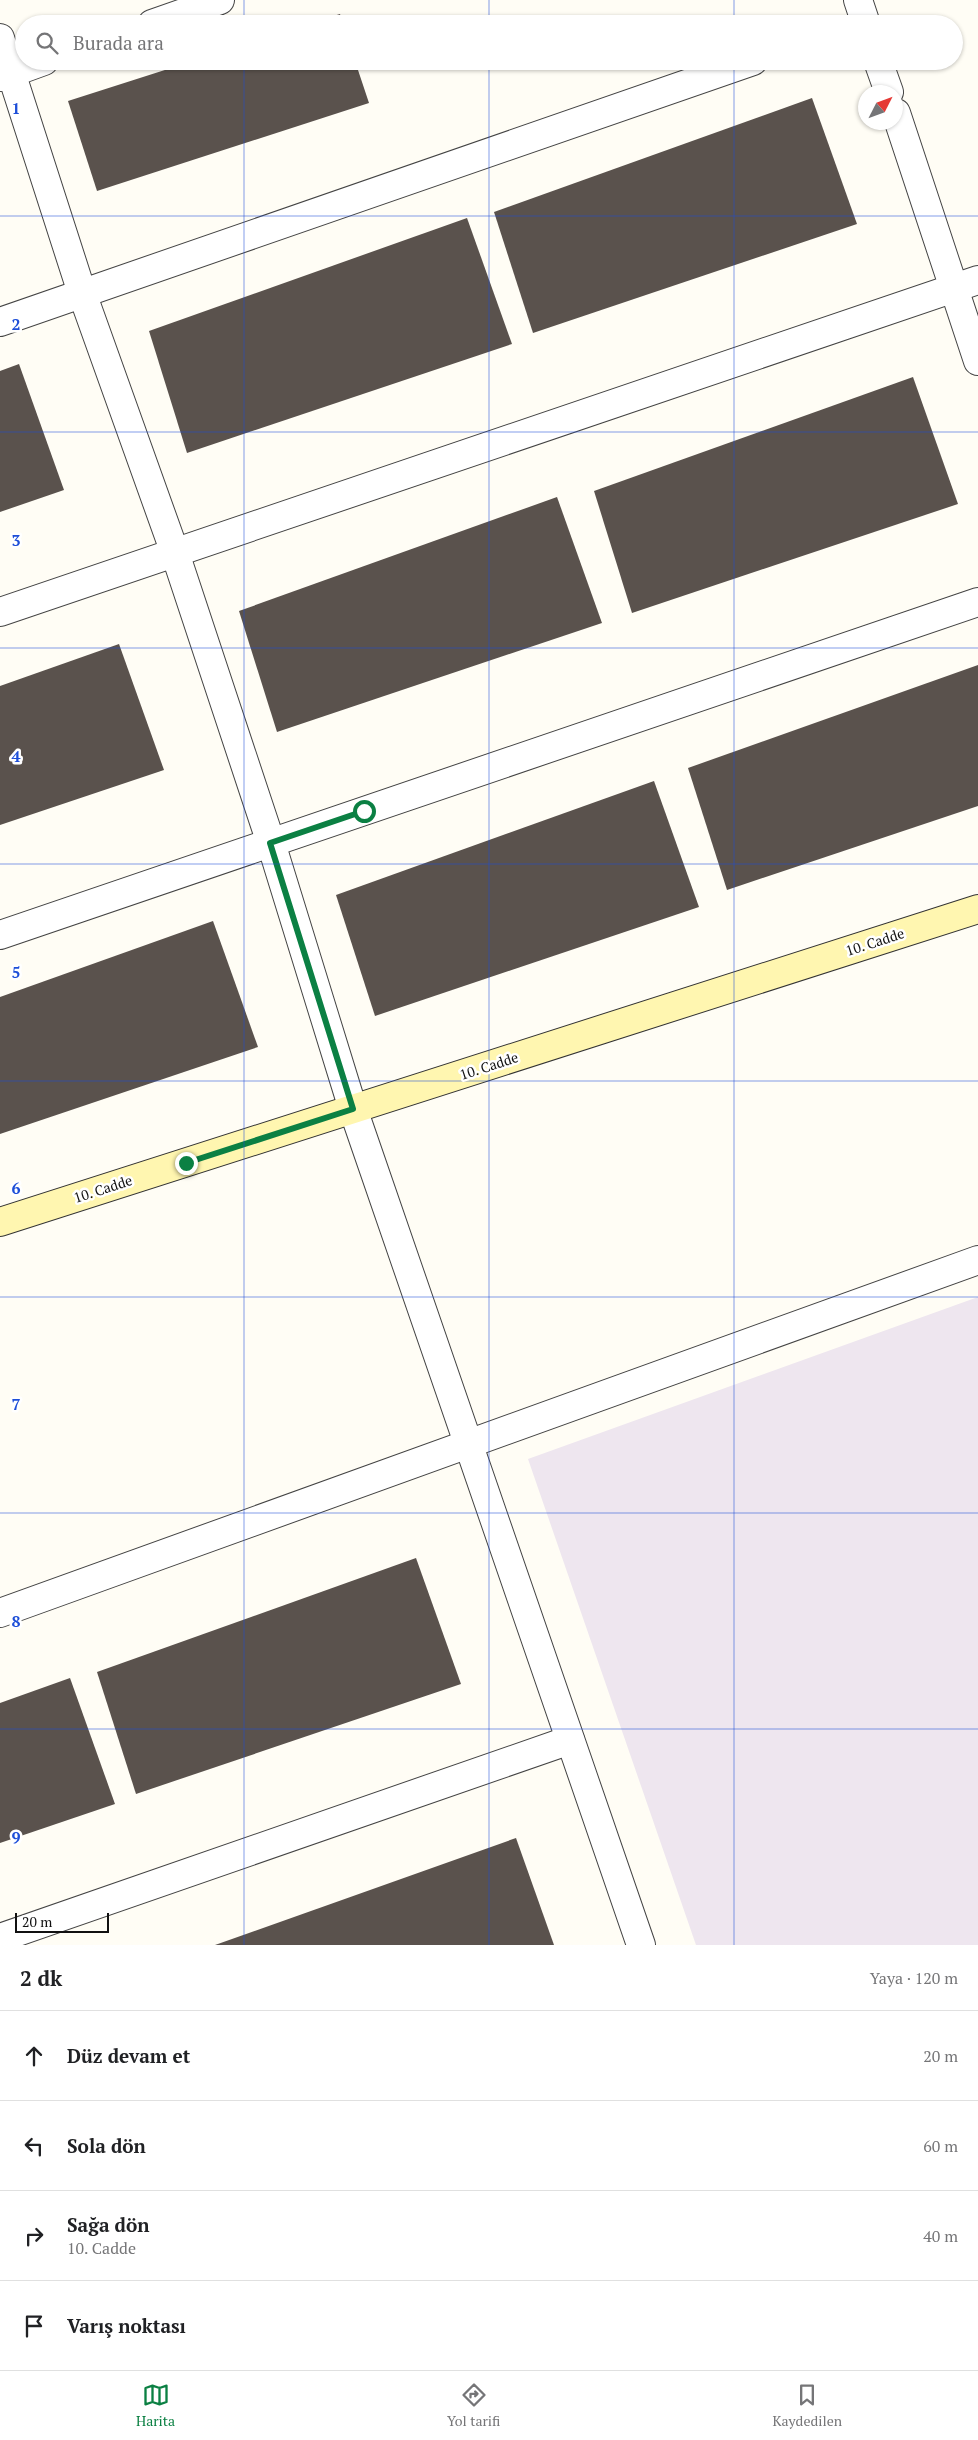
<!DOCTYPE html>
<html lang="tr">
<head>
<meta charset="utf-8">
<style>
	body { margin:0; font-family:"PT Serif",serif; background:#f2f2f2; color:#202124 }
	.compass { position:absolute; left:858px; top:85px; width:45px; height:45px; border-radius:50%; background:#fff; box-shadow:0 1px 4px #0004; rotate:48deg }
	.scale { position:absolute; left:15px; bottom:12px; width:94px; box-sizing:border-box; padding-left:5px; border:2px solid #111; border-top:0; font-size:14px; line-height:18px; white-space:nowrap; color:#111; -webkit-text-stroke:4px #fff; paint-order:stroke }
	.stop { position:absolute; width:15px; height:15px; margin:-11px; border:4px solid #0b8043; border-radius:50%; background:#fff }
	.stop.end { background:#0b8043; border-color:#fff; box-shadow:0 1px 5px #0008 }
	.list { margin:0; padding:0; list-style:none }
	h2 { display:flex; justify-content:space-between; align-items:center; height:65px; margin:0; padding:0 20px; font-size:21px }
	h2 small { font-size:16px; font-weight:400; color:#757577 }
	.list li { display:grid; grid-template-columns:32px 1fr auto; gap:15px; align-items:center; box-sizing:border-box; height:90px; padding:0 20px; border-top:1px solid #e0e0e0 }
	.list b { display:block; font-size:19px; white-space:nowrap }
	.list p { margin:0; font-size:16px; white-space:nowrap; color:#757577 }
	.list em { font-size:16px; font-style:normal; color:#757577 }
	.icon { flex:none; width:28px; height:28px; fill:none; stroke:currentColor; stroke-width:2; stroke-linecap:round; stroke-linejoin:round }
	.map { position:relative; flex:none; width:978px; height:1945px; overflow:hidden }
	.search { position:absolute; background:#fff; box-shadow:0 1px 4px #0004; left:15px; right:15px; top:15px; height:55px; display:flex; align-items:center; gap:12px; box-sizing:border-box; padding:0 18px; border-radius:28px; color:#757577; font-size:19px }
	.sheet { height:425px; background:#fff }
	nav { display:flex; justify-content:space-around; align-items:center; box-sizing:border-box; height:70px; border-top:1px solid #e0e0e0; background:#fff; font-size:14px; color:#757577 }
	nav a { display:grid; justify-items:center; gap:2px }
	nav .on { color:#0b8043 }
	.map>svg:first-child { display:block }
</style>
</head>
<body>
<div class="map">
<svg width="978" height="1945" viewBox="0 0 978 1945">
	<rect width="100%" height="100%" fill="#fffdf5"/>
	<!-- industrial -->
	<path fill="#eee6ef" d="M978,1297v648h-282l-168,-486z"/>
	<!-- building -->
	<g fill="#5a524d">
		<path d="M340,14l3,10h-32v-1z"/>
		<path d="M193,61h162l14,42 -272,88 -29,-90z"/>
		<path d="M812,98l45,126 -324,109 -39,-121z"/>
		<path d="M467,218l45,126 -325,109 -38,-122z"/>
		<path d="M19,364l45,126 -64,22v-141z"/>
		<path d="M913,377l45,127 -326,109 -38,-122z"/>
		<path d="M557,497l45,126 -325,109 -38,-121z"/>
		<path d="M119,644l45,126 -164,55v-139z"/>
		<path d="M978,665v141l-251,84 -39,-122z"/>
		<path d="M654,781l45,126 -324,109 -39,-121z"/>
		<path d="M213,921l45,126 -258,87v-137z"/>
		<path d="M416,1558l45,126 -325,110 -39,-122z"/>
		<path d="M70,1678l45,126 -115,39v-140z"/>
		<path d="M516,1838l38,107h-339z"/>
	</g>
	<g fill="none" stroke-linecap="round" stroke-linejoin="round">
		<!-- street casing -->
		<g stroke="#444" stroke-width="30">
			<g id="street">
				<path d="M858,0l8,24"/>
				<path d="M152,24l68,-24"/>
				<path d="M0,38l82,255 93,260 96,290 82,266 288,836"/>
				<path d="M878,61l11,31"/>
				<path d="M0,77l44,-16"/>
				<path d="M896,113l82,248"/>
				<path d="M0,322l753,-261"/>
				<path d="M0,612l978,-332"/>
				<path d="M0,935l978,-333"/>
				<path d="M0,1613l978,-353"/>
				<path d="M0,1938l570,-198"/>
			</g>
		</g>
		<!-- secondary casing -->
		<g stroke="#333" stroke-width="30">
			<path id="secondary" d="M0,1222l978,-313"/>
		</g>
		<!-- street -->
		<use href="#street" stroke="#fff" stroke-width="28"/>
		<!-- secondary -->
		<use href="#secondary" stroke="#fff6b0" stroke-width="28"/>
	</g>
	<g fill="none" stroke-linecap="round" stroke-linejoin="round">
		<!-- route -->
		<path stroke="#0b8043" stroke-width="6" d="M186,1163l167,-54 -83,-266 94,-32"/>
	</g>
	<!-- grid -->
	<path fill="none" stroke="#1d4ed8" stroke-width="1" stroke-opacity="0.55" d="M244,0v24M489,0v24M734,0v24M244,61v1884M489,61v1884M734,61v1884M0,216h978M0,432h978M0,648h978M0,864h978M0,1081h978M0,1297h978M0,1513h978M0,1729h978"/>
	<g text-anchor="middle" stroke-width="5" stroke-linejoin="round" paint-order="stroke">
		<!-- street labels -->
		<g font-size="14" fill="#111" stroke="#fff">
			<text transform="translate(875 942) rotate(-18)" y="5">10. Cadde</text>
			<text transform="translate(489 1066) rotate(-18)" y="5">10. Cadde</text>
			<text transform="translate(103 1189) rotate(-18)" y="5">10. Cadde</text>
		</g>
	</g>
	<g font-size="16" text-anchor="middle" font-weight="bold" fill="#1d4ed8" stroke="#fff" stroke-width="5" stroke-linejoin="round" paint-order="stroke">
		<text x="16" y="114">1</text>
		<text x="16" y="330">2</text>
		<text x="16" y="546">3</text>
		<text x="16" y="762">4</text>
		<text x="16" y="978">5</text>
		<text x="16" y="1194">6</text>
		<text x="16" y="1410">7</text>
		<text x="16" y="1627">8</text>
		<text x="16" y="1843">9</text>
	</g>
</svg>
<svg class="compass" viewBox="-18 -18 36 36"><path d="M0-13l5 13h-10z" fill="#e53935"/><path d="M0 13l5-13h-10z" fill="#757577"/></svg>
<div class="scale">20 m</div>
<div class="stop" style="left:364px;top:811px"></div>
<div class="stop end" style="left:186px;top:1163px"></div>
<div class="search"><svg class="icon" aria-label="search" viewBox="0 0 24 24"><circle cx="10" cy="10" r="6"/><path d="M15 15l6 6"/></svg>Burada ara</div>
</div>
<section class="sheet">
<h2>2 dk<small>Yaya · 120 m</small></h2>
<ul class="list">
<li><svg class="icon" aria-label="ahead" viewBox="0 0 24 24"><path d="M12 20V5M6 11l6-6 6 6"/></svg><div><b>Düz devam et</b></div><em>20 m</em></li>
<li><svg class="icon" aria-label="left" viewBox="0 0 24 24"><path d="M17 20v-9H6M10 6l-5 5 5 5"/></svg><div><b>Sola dön</b></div><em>60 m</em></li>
<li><svg class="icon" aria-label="right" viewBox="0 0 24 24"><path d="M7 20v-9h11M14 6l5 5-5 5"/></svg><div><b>Sağa dön</b><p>10. Cadde</p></div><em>40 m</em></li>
<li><svg class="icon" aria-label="arrive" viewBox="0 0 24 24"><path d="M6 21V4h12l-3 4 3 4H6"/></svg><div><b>Varış noktası</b></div></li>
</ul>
</section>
<nav>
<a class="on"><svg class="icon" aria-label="map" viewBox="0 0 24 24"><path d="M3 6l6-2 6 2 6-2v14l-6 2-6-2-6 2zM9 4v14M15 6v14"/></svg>Harita</a>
<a><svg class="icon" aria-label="directions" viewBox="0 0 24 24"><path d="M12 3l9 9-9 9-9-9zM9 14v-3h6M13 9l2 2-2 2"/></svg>Yol tarifi</a>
<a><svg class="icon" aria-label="saved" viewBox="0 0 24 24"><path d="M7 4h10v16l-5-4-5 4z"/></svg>Kaydedilen</a>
</nav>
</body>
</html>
